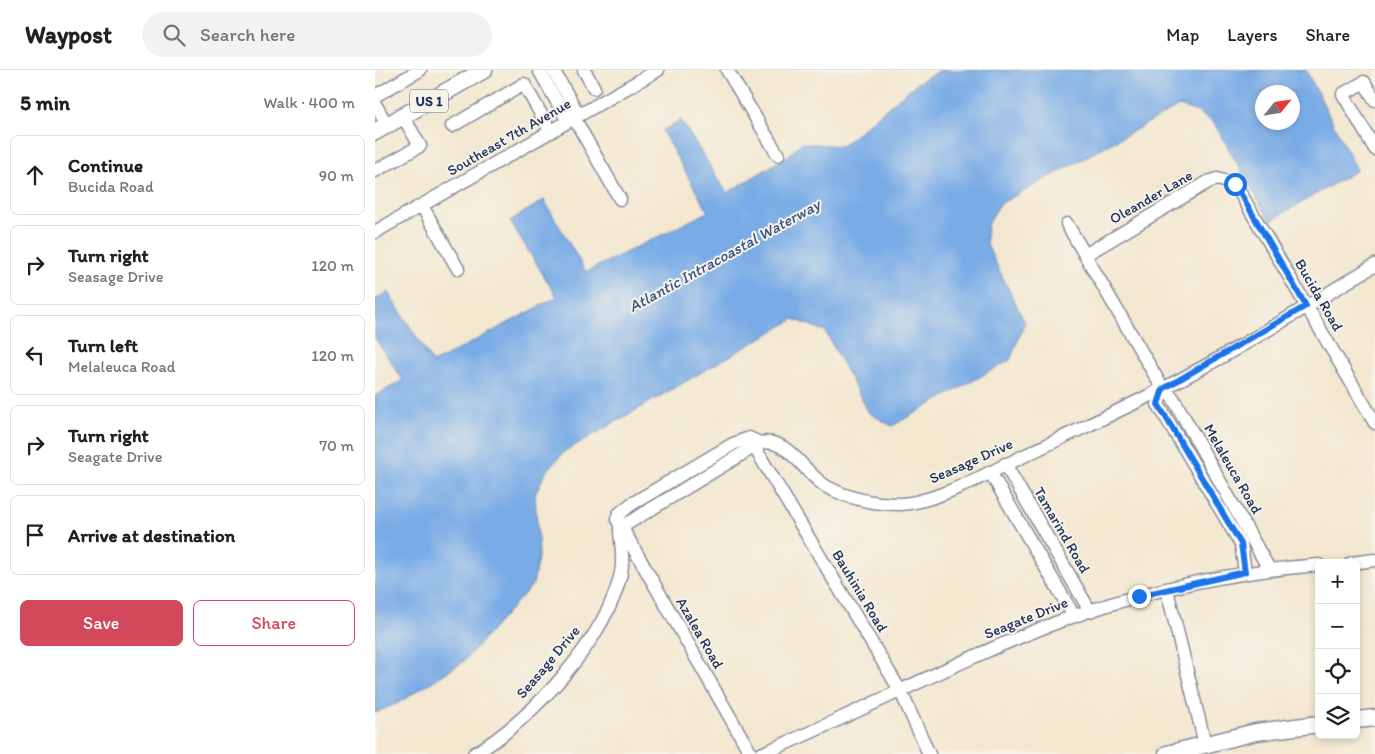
<!DOCTYPE html>
<html lang="en">
<head>
<meta charset="utf-8">
<style>
	body { margin:0; font-family:Itim,sans-serif; background:#f2f2f2; color:#202124 }
	.controls { position:absolute; right:15px; bottom:15px; display:grid; overflow:hidden; border-radius:8px; box-shadow:0 2px 8px #0003 }
	.controls button { width:45px; height:45px; display:grid; place-items:center; padding:0; border:0; border-bottom:1px solid #e0e0e0; background:#fff; color:#202124; font:25px sans-serif }
	.compass { position:absolute; left:880px; top:15px; width:45px; height:45px; border-radius:50%; background:#fff; box-shadow:0 2px 8px #0003; rotate:60deg }
	.stop { position:absolute; width:15px; height:15px; margin:-11px; border:4px solid #1a73e8; border-radius:50%; background:#fff }
	.stop.end { background:#1a73e8; border-color:#fff; box-shadow:0 1px 5px #0008 }
	.list { margin:0; padding:0; list-style:none }
	h2 { display:flex; justify-content:space-between; align-items:center; height:65px; margin:0; padding:0 20px; font-size:21px }
	h2 small { font-size:16px; font-weight:400; color:#757577 }
	.list li { display:grid; grid-template-columns:32px 1fr auto; gap:15px; align-items:center; box-sizing:border-box; height:80px; margin:0 10px 10px; padding:0 10px; border:1px solid #e0e0e0; border-radius:8px }
	.list b { display:block; font-size:19px; white-space:nowrap }
	.list p { margin:0; font-size:16px; white-space:nowrap; color:#757577 }
	.list em { font-size:16px; font-style:normal; color:#757577 }
	.actions { display:flex; gap:10px; padding:15px 20px }
	.actions a { flex:1; padding:11px 0; border:1px solid #d1495b; border-radius:8px; text-align:center; font-size:18px; color:#d1495b }
	.actions .main { background:#d1495b; color:#fff }
	.icon { flex:none; width:28px; height:28px; fill:none; stroke:currentColor; stroke-width:2; stroke-linecap:round; stroke-linejoin:round }
	.map { position:relative; flex:none; width:1000px; height:684px; overflow:hidden }
	header { display:flex; align-items:center; gap:30px; box-sizing:border-box; height:70px; padding:0 25px; background:#fff; border-bottom:1px solid #e0e0e0 }
	header strong { font-size:24px }
	nav { display:flex; gap:28px; margin-inline-start:auto; font-size:18px }
	.search { width:350px; height:45px; background:#f2f2f2; display:flex; align-items:center; gap:12px; box-sizing:border-box; padding:0 18px; border-radius:28px; color:#757577; font-size:19px }
	main { display:flex }
	aside { flex:1; background:#fff }
	.map>svg:first-child { display:block }
</style>
</head>
<body>
<header>
<strong>Waypost</strong>
<div class="search"><svg class="icon" aria-label="search" viewBox="0 0 24 24"><circle cx="10" cy="10" r="6"/><path d="M15 15l6 6"/></svg>Search here</div>
<nav><a>Map</a><a>Layers</a><a>Share</a></nav>
</header>
<main>
<aside>
<h2>5 min<small>Walk · 400 m</small></h2>
<ul class="list">
<li><svg class="icon" aria-label="ahead" viewBox="0 0 24 24"><path d="M12 20V5M6 11l6-6 6 6"/></svg><div><b>Continue</b><p>Bucida Road</p></div><em>90 m</em></li>
<li><svg class="icon" aria-label="right" viewBox="0 0 24 24"><path d="M7 20v-9h11M14 6l5 5-5 5"/></svg><div><b>Turn right</b><p>Seasage Drive</p></div><em>120 m</em></li>
<li><svg class="icon" aria-label="left" viewBox="0 0 24 24"><path d="M17 20v-9H6M10 6l-5 5 5 5"/></svg><div><b>Turn left</b><p>Melaleuca Road</p></div><em>120 m</em></li>
<li><svg class="icon" aria-label="right" viewBox="0 0 24 24"><path d="M7 20v-9h11M14 6l5 5-5 5"/></svg><div><b>Turn right</b><p>Seagate Drive</p></div><em>70 m</em></li>
<li><svg class="icon" aria-label="arrive" viewBox="0 0 24 24"><path d="M6 21V4h12l-3 4 3 4H6"/></svg><div><b>Arrive at destination</b></div></li>
</ul>
<div class="actions"><a class="main">Save</a><a>Share</a></div>
</aside>
<div class="map">
<svg width="1000" height="684" viewBox="0 0 1000 684">
	<rect width="100%" height="100%" fill="#f7f3e8"/>
	<filter id="ink" filterUnits="userSpaceOnUse"><feTurbulence type="fractalNoise" baseFrequency=".02" numOctaves="2"/><feDisplacementMap in="SourceGraphic" scale="10" xChannelSelector="R" yChannelSelector="G"/><feConvolveMatrix kernelMatrix="1 2 1 2 8 2 1 2 1" color-interpolation-filters="sRGB"/></filter>
	<filter id="wash" filterUnits="userSpaceOnUse"><feTurbulence type="fractalNoise" baseFrequency=".0096" numOctaves="4" result="noise"/><feDisplacementMap in="SourceGraphic" scale="20" xChannelSelector="R" yChannelSelector="G"/><feGaussianBlur stdDeviation="1.12" result="paint"/><feColorMatrix in="noise" values="0 0 0 0 0 0 0 0 0 0 0 0 0 0 0 0 0 1.4 0 .05"/><feComposite in="paint" operator="in"/></filter>
	<g filter="url(#wash)">
		<rect width="100%" height="100%" fill="#f3e7d0"/>
		<!-- water -->
		<path fill="#79ace6" stroke="#4a6ea2" fill-rule="evenodd" d="M566,0h365l51,100 -87,51 -56,-98 -16,-11 -19,-6 -179,98 -13,21 -1,18 39,80 -15,37 -118,66 -23,-13 -44,-82 -31,-12 -229,132 -19,21 -11,22 4,59 -6,31 -70,78 -65,41 -23,10v-317l28,-16 -28,-42v-38l13,-8 45,71 124,-66 -47,-76 34,-21 42,72 122,-60 -46,-81 19,-11 46,73 61,-37 13,-13 41,3 75,-63zM888,22h30v30h-30z"/>
	</g>
	<g filter="url(#ink)">
		<g fill="none" stroke-linecap="round" stroke-linejoin="round">
			<!-- minor casing -->
			<g stroke="#878b97" stroke-width="15">
				<g id="minor">
					<path d="M164,0l26,46 9,2 46,81"/>
					<path d="M178,0l23,40 -2,8"/>
					<path d="M209,0l10,18"/>
					<path d="M352,0l51,85"/>
					<path d="M0,26l45,-26"/>
					<path d="M1000,30l-11,-18 -21,12 32,55"/>
					<path d="M0,34l12,21"/>
					<path d="M77,56l72,-42 27,48"/>
					<path d="M0,101l45,-25 -17,-30"/>
					<path d="M47,136l36,63"/>
					<path d="M692,154l96,165 10,9 96,171"/>
					<path d="M0,162l283,-162"/>
					<path d="M710,185l123,-73 9,-3 18,5 140,239"/>
					<path d="M788,319l-5,15 83,140 4,28"/>
					<path d="M380,378l146,244 28,62"/>
					<path d="M630,394l85,147"/>
					<path d="M615,402l84,144"/>
					<path d="M245,458l140,-85c28,-7 45,32 67,44 21,11 48,17 73,17 36,-1 92,-33 126,-49 45,-22 92,-43 136,-66 73,-37 143,-82 213,-124"/>
					<path d="M976,493l24,-3"/>
					<path d="M792,520l38,154"/>
					<path d="M99,684c57,-33 133,-116 147,-181 3,-14 0,-29 -1,-43"/>
					<path d="M376,684l-134,-235 2,-5 11,-9 103,-61 16,-6 11,5"/>
					<path d="M386,684c100,-42 196,-94 297,-132 83,-31 172,-50 261,-57"/>
				</g>
			</g>
			<!-- major casing -->
			<g stroke="#878b97" stroke-width="19">
				<g id="major">
					<path d="M0,62l109,-62"/>
					<path d="M981,650l19,-2"/>
					<path d="M792,684l89,-22 63,-8"/>
				</g>
			</g>
			<!-- minor -->
			<use href="#minor" stroke="#fff" stroke-width="12"/>
			<!-- major -->
			<use href="#major" stroke="#fff" stroke-width="16"/>
		</g>
	</g>
	<g fill="none" stroke-linecap="round" stroke-linejoin="round" filter="url(#ink)">
		<!-- route -->
		<path stroke="#1a73e8" stroke-width="6" d="M764,526l106,-24 -4,-28 -83,-140 5,-15 143,-83 -71,-122"/>
	</g>
	<g text-anchor="middle" stroke-width="4" stroke-linejoin="round" paint-order="stroke">
		<!-- shield labels -->
		<rect fill="#f7f3e8" stroke="#5d6a87" stroke-width="1" x="35" y="19.5" width="38" height="23" rx="4"/>
		<g font-size="14" font-weight="bold" fill="#1b2f5e">
			<text x="54" y="36">US 1</text>
		</g>
		<!-- street labels -->
		<g font-size="15" fill="#1b2f5e" stroke="#f7f3e8">
			<text transform="translate(134 67) rotate(-30)" y="5">Southeast 7th Avenue</text>
			<text transform="translate(776 127) rotate(-30)" y="5">Oleander Lane</text>
			<text transform="translate(944 225) rotate(60)" y="5">Bucida Road</text>
			<text transform="translate(596 391) rotate(-24)" y="5">Seasage Drive</text>
			<text transform="translate(858 399) rotate(60)" y="5">Melaleuca Road</text>
			<text transform="translate(687 460) rotate(60)" y="5">Tamarind Road</text>
			<text transform="translate(485 521) rotate(59)" y="5">Bauhinia Road</text>
			<text transform="translate(651 548) rotate(-22)" y="5">Seagate Drive</text>
			<text transform="translate(325 563) rotate(60)" y="5">Azalea Road</text>
			<text transform="translate(173 592) rotate(-50)" y="5">Seasage Drive</text>
		</g>
		<!-- water labels -->
		<g font-size="16" font-style="italic" fill="#375487" stroke="#f7f3e8">
			<text transform="translate(349 185) rotate(-29)" y="6">Atlantic Intracoastal Waterway</text>
		</g>
	</g>
</svg>
<div class="controls">
<button>+</button>
<button>−</button>
<button><svg class="icon" aria-label="locate" viewBox="0 0 24 24"><circle cx="12" cy="12" r="6"/><path d="M12 2v4M12 18v4M2 12h4M18 12h4"/></svg></button>
<button><svg class="icon" aria-label="layers" viewBox="0 0 24 24"><path d="M12 4l9 5-9 5-9-5zM3 14l9 5 9-5"/></svg></button>
</div>
<svg class="compass" viewBox="-18 -18 36 36"><path d="M0-13l5 13h-10z" fill="#e53935"/><path d="M0 13l5-13h-10z" fill="#757577"/></svg>
<div class="stop" style="left:860px;top:114px"></div>
<div class="stop end" style="left:764px;top:526px"></div>
</div>
</main>
</body>
</html>
